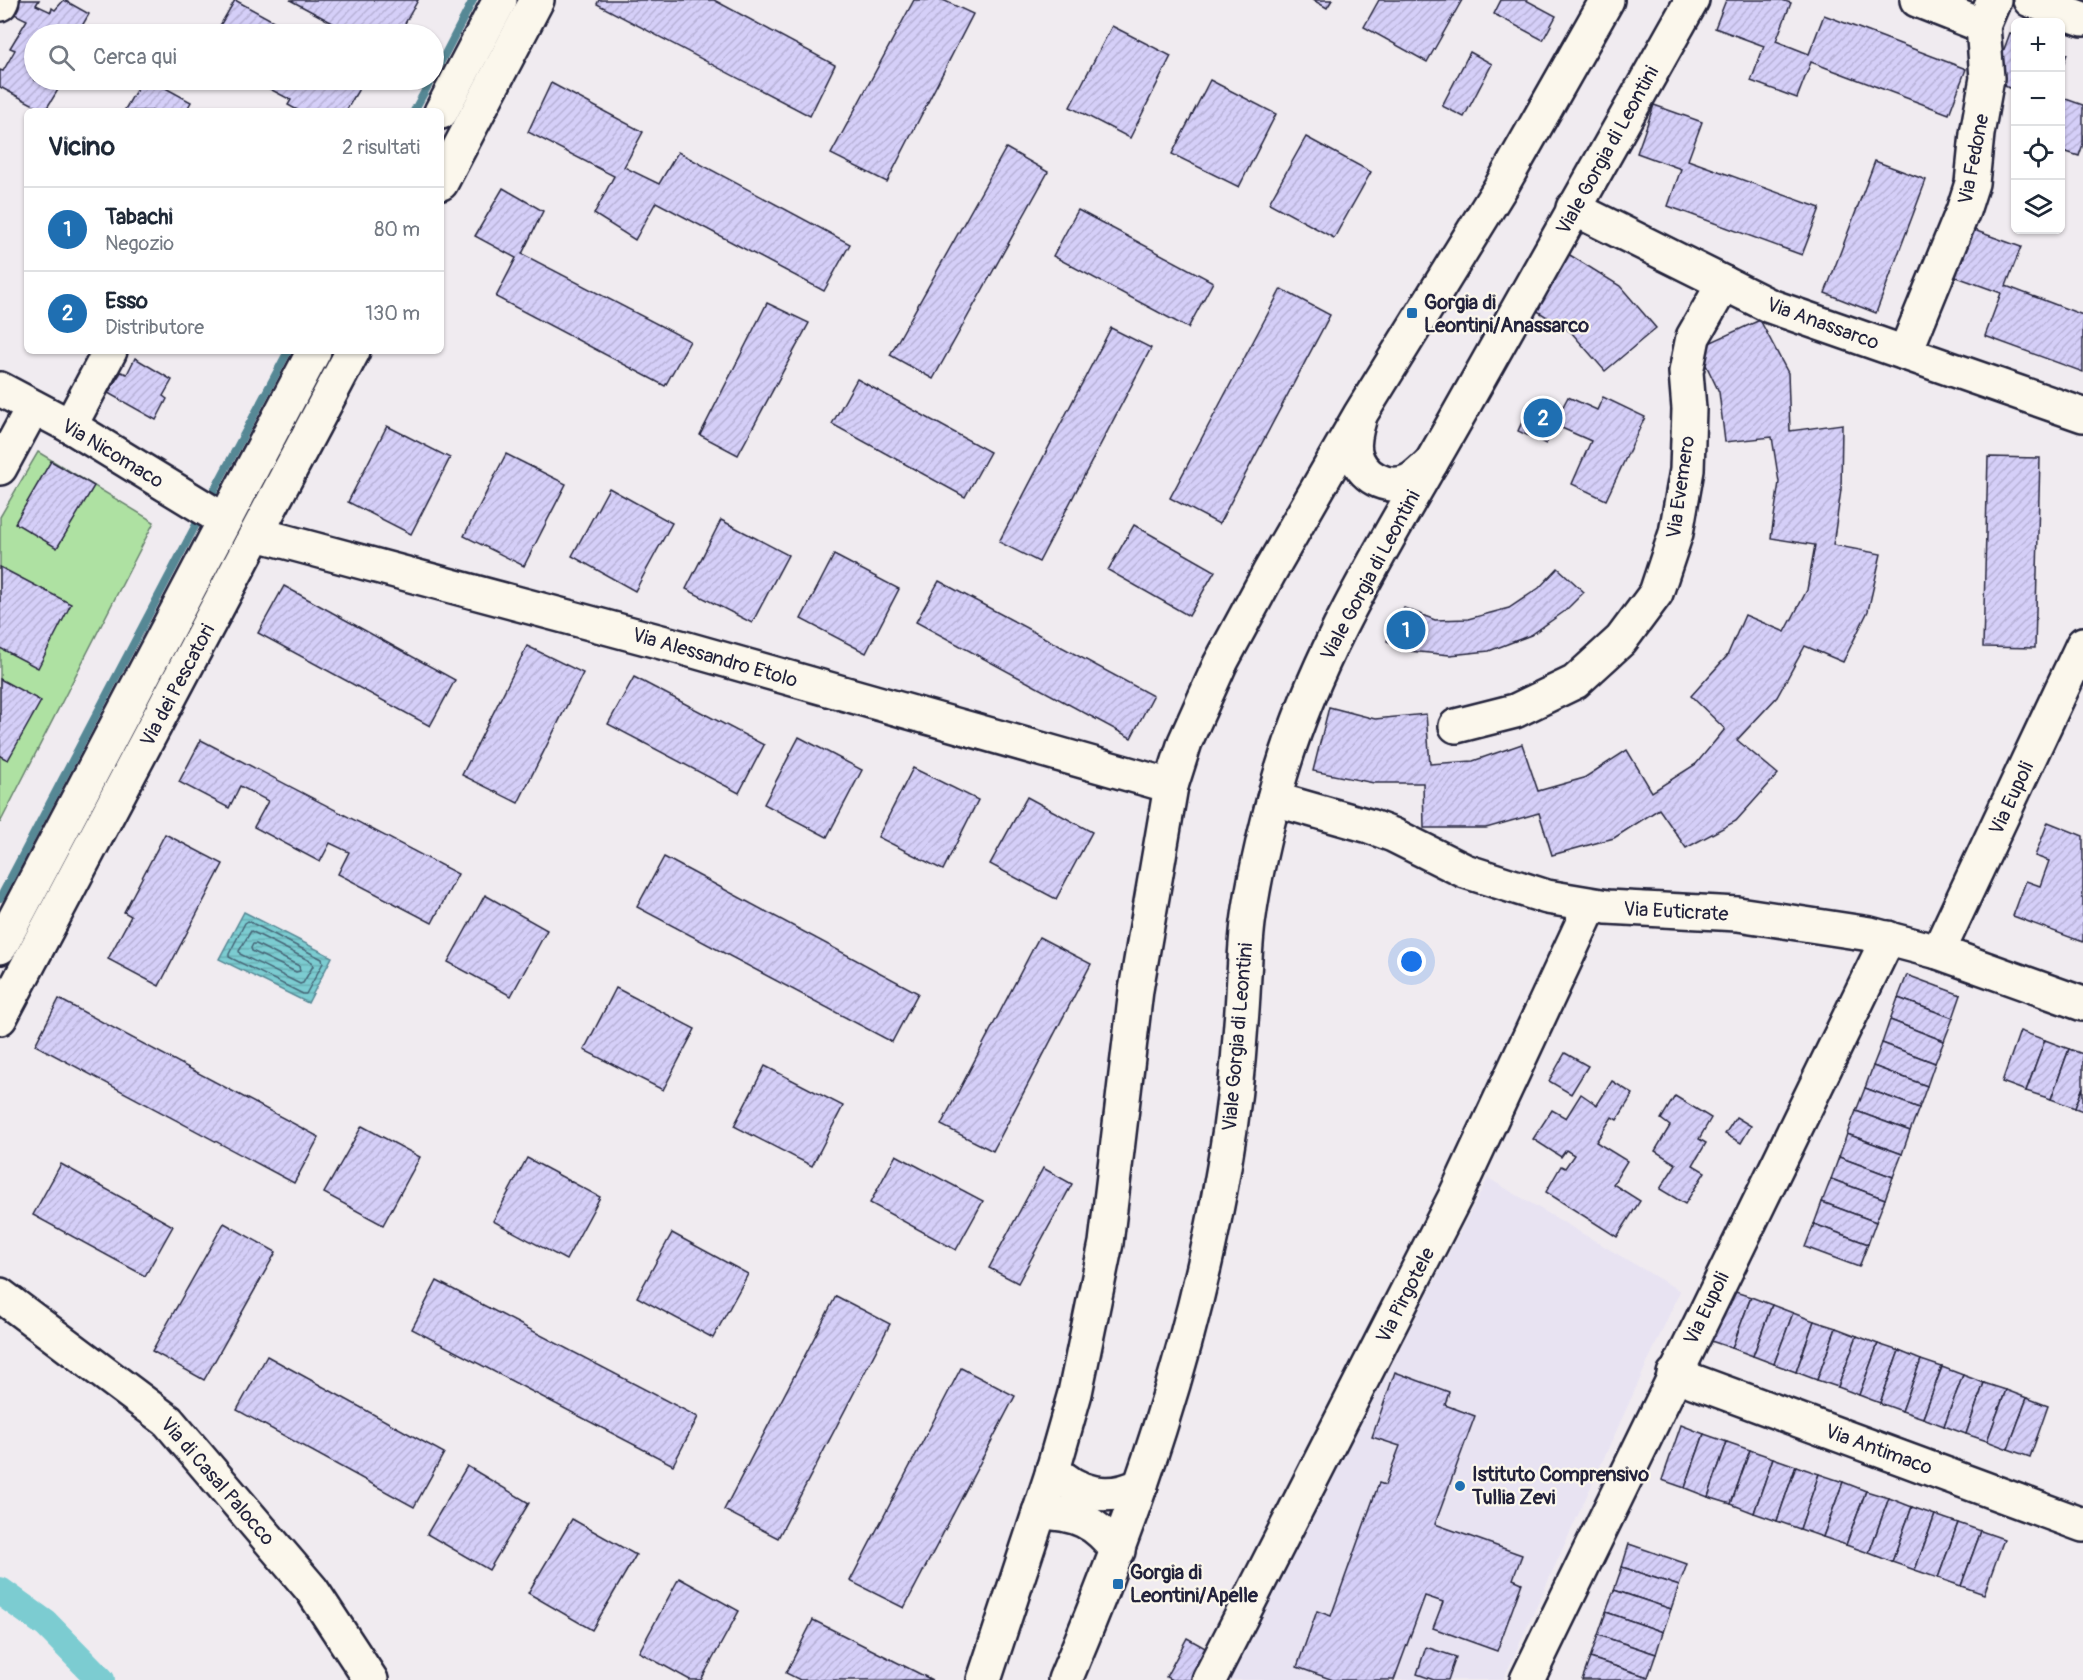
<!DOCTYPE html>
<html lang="it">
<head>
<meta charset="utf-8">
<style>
	body { margin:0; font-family:Pangolin,sans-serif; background:#f2f2f3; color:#1f2937 }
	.controls { position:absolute; right:18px; top:18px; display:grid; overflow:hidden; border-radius:9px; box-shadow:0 2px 4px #0004 }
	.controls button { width:54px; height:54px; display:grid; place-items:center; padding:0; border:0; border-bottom:2px solid #e0e1e3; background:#fff; color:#1f2937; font:30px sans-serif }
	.you { position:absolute; left:1412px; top:962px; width:21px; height:21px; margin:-15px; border:4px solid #fff; border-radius:50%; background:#1a73e8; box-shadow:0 0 0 9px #1a73e833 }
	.badge { display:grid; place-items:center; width:39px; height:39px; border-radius:50%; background:#1f6fb2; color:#fff; font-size:20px; font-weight:700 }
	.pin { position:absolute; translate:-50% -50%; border:3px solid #fff; box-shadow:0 2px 6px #0006 }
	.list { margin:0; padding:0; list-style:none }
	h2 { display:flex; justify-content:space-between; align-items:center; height:78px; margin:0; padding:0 24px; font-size:26px }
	h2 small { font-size:20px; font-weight:400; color:#747a83 }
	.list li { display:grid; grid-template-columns:39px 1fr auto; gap:18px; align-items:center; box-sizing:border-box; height:84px; padding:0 24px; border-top:2px solid #e0e1e3 }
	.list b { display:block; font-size:22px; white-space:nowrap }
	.list p { margin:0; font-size:20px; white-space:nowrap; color:#747a83 }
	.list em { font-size:20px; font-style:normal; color:#747a83 }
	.icon { flex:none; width:33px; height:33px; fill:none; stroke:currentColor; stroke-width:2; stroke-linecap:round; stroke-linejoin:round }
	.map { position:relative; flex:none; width:2083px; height:1680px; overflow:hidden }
	.search { position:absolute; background:#fff; box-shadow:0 2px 4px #0004; left:24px; top:24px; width:420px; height:66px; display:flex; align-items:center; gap:15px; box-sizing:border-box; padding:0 21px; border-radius:33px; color:#747a83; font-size:22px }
	.panel { position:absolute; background:#fff; box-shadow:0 2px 4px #0004; left:24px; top:108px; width:420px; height:246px; border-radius:9px }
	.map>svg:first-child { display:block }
</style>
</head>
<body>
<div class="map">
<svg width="2083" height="1680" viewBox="0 0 2083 1680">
	<defs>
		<pattern id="water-rules" width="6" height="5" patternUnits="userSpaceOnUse" patternTransform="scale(1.5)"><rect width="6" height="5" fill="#7bccd1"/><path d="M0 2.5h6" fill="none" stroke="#6aafb4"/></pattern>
		<pattern id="building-hatch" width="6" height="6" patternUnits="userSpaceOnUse" patternTransform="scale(1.5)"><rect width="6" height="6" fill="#d5cff8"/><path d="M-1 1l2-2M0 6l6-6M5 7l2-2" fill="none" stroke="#b7b1d6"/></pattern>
	</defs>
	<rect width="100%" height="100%" fill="#f0ebf0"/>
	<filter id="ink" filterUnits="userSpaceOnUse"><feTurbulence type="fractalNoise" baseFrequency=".0167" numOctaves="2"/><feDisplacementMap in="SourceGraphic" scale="12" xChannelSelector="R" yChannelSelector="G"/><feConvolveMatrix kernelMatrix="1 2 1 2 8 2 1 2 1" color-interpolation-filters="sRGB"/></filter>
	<g filter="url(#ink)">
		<!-- built -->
		<path fill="#e8e3f2" d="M1488,1178l192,113 -177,389h-275z"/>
		<!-- green -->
		<path fill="#aee1a2" stroke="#68826e" stroke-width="1.5" d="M38,452l116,70 -154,301v-306z"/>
		<!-- water -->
		<path fill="url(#water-rules)" stroke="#578895" stroke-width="1.5" d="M244,912l88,45 -24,46 -89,-44z"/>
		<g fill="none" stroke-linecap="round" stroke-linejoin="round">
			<!-- shore -->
			<g stroke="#466677" stroke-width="1.5">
				<path d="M248,921l74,38 1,4 -17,31h-3l-74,-37v-3l16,-31z"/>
				<path d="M251,931l61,31 1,4 -10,17 -3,1 -60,-30 -1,-3z"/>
				<path d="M253,944h3l43,22 1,5 -4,1 -44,-21 -1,-3z"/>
			</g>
			<!-- stream -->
			<g stroke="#578895" stroke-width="8">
				<path d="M434,75l39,-75"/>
				<path d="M414,111l17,-31"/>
				<path d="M208,502l80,-151"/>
				<path d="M0,898l202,-385"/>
			</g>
			<!-- canal -->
			<path stroke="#7bccd1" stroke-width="28" d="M0,1591l46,33 55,56"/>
		</g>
		<!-- building -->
		<g fill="url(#building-hatch)" stroke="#22223b" stroke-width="1.5">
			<path d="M8,0h31l-3,5 15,7 1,-4 3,2 9,-10 25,14 -10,17 4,1 -1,2h-48v46h30l-19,31 -45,-24v-17l3,1 12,-21 -5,-2 17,-28 -23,-11z"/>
			<path d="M235,0l62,34h-82z"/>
			<path d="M290,0h128l-19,34h-46z"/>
			<path d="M599,0h115l121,65 -25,51 -213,-112z"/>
			<path d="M914,0h29l30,14 -86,168 -56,-28z"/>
			<path d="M1313,0h19l-5,8z"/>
			<path d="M1379,0h83l-35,62 -63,-35z"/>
			<path d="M1501,0h25l30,16 -13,24 -49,-26z"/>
			<path d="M1726,0h56l9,3 -15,38 33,13 15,-39 142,54 -17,45 -138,-52 -14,36 -46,-17 13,-35 -49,-18z"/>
			<path d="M1112,26l59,30 -41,82 -60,-31z"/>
			<path d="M2010,33l6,2v55l-24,-8z"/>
			<path d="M2060,51l7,3 -7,18z"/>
			<path d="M1470,52l22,12 -28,53 -22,-11z"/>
			<path d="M142,80h9l40,22 -5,9h-62z"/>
			<path d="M253,80h111l-18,31h-47l-11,-6 3,-5z"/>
			<path d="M1210,80l66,34 -37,73 -67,-33z"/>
			<path d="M551,83l92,49 -19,35 35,17 19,-32 172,92 -26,47 -168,-89 -21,38 -41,-26 20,-38 -86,-44z"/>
			<path d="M2060,97l23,8v39l-4,12 -19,-6z"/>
			<path d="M1654,105l48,17 -14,38 132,48 -18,47 -134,-49 13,-37 -44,-16z"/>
			<path d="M1306,137l65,35 -37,66 -65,-35z"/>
			<path d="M1006,148l42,24 -115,207 -43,-24z"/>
			<path d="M1875,161l51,19 -50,133 -51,-20z"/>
			<path d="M503,188l40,23 -21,43 168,87 -25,45 -169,-89 20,-39 -41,-22z"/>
			<path d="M1078,210l135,72 -25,46 -135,-72z"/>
			<path d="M1971,229l50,18 -15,39 77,29v57l-98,-36 16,-43 -47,-17z"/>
			<path d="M1565,252l55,34 36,42 -51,43 -34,-39 -40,-25z"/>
			<path d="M1281,289l49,26 -111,209 -49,-26z"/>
			<path d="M767,303l42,20 -71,132 -38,-20z"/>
			<path d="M1760,320l28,53 2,58 52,-7 -1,66 -8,55 48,9 -13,57 -25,51 -38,-16 -28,51 -40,43 41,34 -42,47 -50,27 -27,-39 -45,29 -62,17 -13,-42 -53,15h-62l-1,-45h-49l-61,-12 16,-64 46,12 51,-5 4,50 43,-3 49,-17 16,47 46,-13 43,-28 25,42 44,-28 29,-35 -34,-33 36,-40 18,-41 40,17 22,-42 8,-45 -44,-7 8,-56 -7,-45 -47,5 -6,-50 -21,-44z"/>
			<path d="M1111,328l40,20 -112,214 -40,-20z"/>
			<path d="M135,358l37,22 -9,16 4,3 -11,21 -48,-27 13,-21 6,2z"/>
			<path d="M857,379l133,73 -25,45 -133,-73z"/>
			<path d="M1568,397l29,13 6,-13 42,20 -39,83 -34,-16 19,-43 -36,-16 -9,19 -28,-13 14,-31 28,12z"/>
			<path d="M387,426l63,32 -39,76 -63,-32z"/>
			<path d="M506,454l60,30 -42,82 -60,-30z"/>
			<path d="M1988,457l52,1 -5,190 -52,-1z"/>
			<path d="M51,461l43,25 -37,62 -42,-25z"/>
			<path d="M609,488l63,35 -37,68 -63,-35z"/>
			<path d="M721,520l67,35 -36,68 -66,-34z"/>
			<path d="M1134,525l81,46 -26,45 -81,-46z"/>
			<path d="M834,555l65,34 -33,64 -65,-34z"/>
			<path d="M0,567l71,37 -33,64 -38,-20z"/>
			<path d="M1558,568l26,24 -19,19 -34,24 -42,16 -39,4 -41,-4 -22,-10 17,-33 31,12 33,-1 41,-11 30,-20z"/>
			<path d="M939,581l214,115 -22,42 -215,-116z"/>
			<path d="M284,586l171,94 -25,46 -172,-93z"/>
			<path d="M527,646l56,27 -65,130 -56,-28z"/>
			<path d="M634,677l130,68 -25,48 -131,-69z"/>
			<path d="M0,679l41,22 -33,59 -8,-4z"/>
			<path d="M799,737l63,33 -35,67 -63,-33z"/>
			<path d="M201,740l257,134 -26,49 -94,-49 11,-22 -19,-9 -10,19 -66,-35 14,-26 -28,-15 -11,22 -50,-26z"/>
			<path d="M913,768l65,32 -35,70 -65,-33z"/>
			<path d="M1027,797l65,35 -36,67 -66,-35z"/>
			<path d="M2048,822l35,14v106l-70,-26 13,-35 14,5 9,-25 -14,-5z"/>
			<path d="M165,834l58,30 -64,122 -51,-27 23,-43 -7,-4z"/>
			<path d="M664,857l254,136 -26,49 -255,-135z"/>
			<path d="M485,895l62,35 -36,66 -63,-34z"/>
			<path d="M1039,937l52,27 -98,187 -52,-26z"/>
			<path d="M1907,975l54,20 -8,23 -55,-20z"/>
			<path d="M616,988l79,41 -32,61 -79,-40z"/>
			<path d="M1898,998l55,20 -9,23 -54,-21z"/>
			<path d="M59,999l260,138 -25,46 -259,-138z"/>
			<path d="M1890,1020l54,21 -9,22 -53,-20z"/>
			<path d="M2020,1031l25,9 -19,51 -24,-9z"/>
			<path d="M2045,1040l24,9 -18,50 -25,-8z"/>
			<path d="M1882,1043l53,20 -8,23 -54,-20z"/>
			<path d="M2069,1049l14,5v33l-8,21 -24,-9z"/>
			<path d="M1565,1053l23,13 -17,28 -22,-13z"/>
			<path d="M765,1066l78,40 -31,60 -78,-40z"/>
			<path d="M1873,1066l54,20 -8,22 -54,-20z"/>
			<path d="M1612,1081l21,13 -16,26 -5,-3 -16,25 31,19 -14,23 27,17 -23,36 -71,-45 15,-26 4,2 9,-13 -8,-5 -5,7 -28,-18 19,-29 14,8 15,-24 16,11z"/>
			<path d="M2083,1087v24l-8,-3z"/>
			<path d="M1865,1088l54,20 -9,23 -54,-20z"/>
			<path d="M1675,1096l36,22 -12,21 7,4 -13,22 12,7 -20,32 -25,-15 16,-25 -21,-13 15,-25 -9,-7z"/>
			<path d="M1856,1111l54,20 -8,23 -55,-20z"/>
			<path d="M1736,1117l15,9 -10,17 -16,-9z"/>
			<path d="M362,1126l58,31 -37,68 -59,-32z"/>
			<path d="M1847,1134l55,20 -9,23 -54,-20z"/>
			<path d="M896,1155l87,46 -27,49 -86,-47z"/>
			<path d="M1839,1157l54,20 -8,22 -54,-20z"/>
			<path d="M527,1158l73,39 -34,63 -73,-39z"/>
			<path d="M61,1164l112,62 -28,50 -112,-61z"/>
			<path d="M1043,1168l29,16 -54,99 -29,-15z"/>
			<path d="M1831,1179l54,20 -9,23 -54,-20z"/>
			<path d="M1822,1202l54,20 -8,22 -54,-20z"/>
			<path d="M224,1223l52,29 -72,128 -52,-29z"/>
			<path d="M1814,1224l54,20 -9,23 -54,-20z"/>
			<path d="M672,1233l76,41 -35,64 -76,-41z"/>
			<path d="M437,1281l261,136 -25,48 -261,-136z"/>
			<path d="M1729,1290l22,7 -19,51 -21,-7z"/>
			<path d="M836,1296l54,28 -112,214 -54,-28z"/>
			<path d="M1751,1297l21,8 -19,51 -21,-8z"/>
			<path d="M1772,1305l21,8 -19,51 -21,-8z"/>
			<path d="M1793,1313l21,8 -18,51 -22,-8z"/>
			<path d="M1814,1321l22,7 -19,52 -21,-8z"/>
			<path d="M1836,1328l21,8 -19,51 -21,-7z"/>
			<path d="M1857,1336l21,8 -19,51 -21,-8z"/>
			<path d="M1878,1344l21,7 -19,52 -21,-8z"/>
			<path d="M1899,1351l22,9 -19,51 -22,-8z"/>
			<path d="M267,1356l177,97 -30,54 -177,-97z"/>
			<path d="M1921,1360l21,7 -19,51 -21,-7z"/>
			<path d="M1942,1367l21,8 -19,51 -21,-8z"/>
			<path d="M961,1368l54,28 -111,212 -54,-27z"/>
			<path d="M1395,1372l54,20 -4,13 30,11 -40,108 87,31 -9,24 9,4 -25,68 -64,-23 10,-26 -18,-6 -31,84h-61l-36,-13 20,-56 14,5 48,-133 6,2 15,-39 -28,-9z"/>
			<path d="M1963,1375l21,8 -18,51 -22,-8z"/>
			<path d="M1984,1383l22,7 -19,51 -21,-7z"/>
			<path d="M2006,1390l21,8 -19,51 -21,-8z"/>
			<path d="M2027,1398l21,8 -18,51 -22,-8z"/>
			<path d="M1681,1425l23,9 -19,54 -23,-8z"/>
			<path d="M1704,1434l23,8 -19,55 -23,-9z"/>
			<path d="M1727,1442l23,8 -19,54 -23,-7z"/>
			<path d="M1750,1450l23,8 -19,55 -23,-9z"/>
			<path d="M1773,1458l23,8 -19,55 -23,-8z"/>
			<path d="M467,1466l62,37 -40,67 -62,-36z"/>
			<path d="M1796,1466l23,8 -19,55 -23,-8z"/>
			<path d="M1819,1474l24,8 -20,55 -23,-8z"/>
			<path d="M1843,1482l23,9 -20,54 -23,-8z"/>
			<path d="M1866,1491l23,7 -20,55 -23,-8z"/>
			<path d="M1889,1498l23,9 -20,55 -23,-9z"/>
			<path d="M1912,1507l23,8 -20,55 -23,-8z"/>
			<path d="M1935,1515l23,8 -20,55 -23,-8z"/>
			<path d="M572,1519l64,36 -44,75 -64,-37z"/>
			<path d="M1958,1523l23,8 -20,55 -23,-8z"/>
			<path d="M1981,1531l23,8 -20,55 -23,-8z"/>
			<path d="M1629,1544l58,20 -8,22 -57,-19z"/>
			<path d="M1622,1567l57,19 -8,23 -57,-19z"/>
			<path d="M679,1578l60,33 -38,69h-11l-51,-28z"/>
			<path d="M1614,1590l57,19 -8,23 -57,-20z"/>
			<path d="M1606,1612l57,20 -7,22 -58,-19z"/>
			<path d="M813,1620l119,60h-132l-14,-7z"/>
			<path d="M1598,1635l58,19 -8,23 -58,-19z"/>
			<path d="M1187,1638l22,12 -16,30h-21l-6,-3z"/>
			<path d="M1426,1647l30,10 -8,23h-14l-17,-6z"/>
			<path d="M1590,1658l58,19 -1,3h-65z"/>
		</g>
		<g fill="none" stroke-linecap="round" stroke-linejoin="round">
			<!-- minor casing -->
			<g stroke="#22223b" stroke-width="38">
				<g id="minor">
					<path d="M1917,0l66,26 11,-26"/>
					<path d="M2030,0l53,19"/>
					<path d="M0,4l2,-4"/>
					<path d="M441,183l96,-183"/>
					<path d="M1573,208l197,98 313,109"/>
					<path d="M1905,353l58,-142 9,-28 5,-49 10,-56 -4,-52"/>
					<path d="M0,389l70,37 154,94"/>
					<path d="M1359,420c-3,10 -6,21 -4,32 5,24 32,39 54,29 8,-4 15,-12 22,-18"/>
					<path d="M70,426l40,-75"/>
					<path d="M0,468l33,-61"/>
					<path d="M257,534l423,113 491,139"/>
					<path d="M1456,726l59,-15 60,-29 46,-42 35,-47 20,-60 11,-63 2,-61 -3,-37 7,-35 31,-54"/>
					<path d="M1274,799l95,27 24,9 72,36 82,26 60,10 131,7 132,20 68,18 145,52"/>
					<path d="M1938,952l145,-308"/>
					<path d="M0,1018l353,-667"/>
					<path d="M0,1295l168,126 144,169 59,90"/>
					<path d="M1674,1374l409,151"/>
					<path d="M1053,1469c24,26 56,32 88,16"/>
					<path d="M1039,1512c37,1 56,9 79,39"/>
					<path d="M984,1680l67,-203 24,-84 31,-150 30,-253 35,-204 14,-44 35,-78 49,-91 91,-158 142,-230 105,-185"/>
					<path d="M1065,1680c70,-165 129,-335 159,-513 8,-47 14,-96 17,-144 3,-33 3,-67 7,-100 6,-48 18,-96 31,-143 38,-132 109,-240 176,-359 79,-140 157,-281 237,-421"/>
					<path d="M1209,1680l246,-483 136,-292"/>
					<path d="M1527,1680l361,-742"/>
				</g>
			</g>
			<!-- tertiary casing -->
			<g stroke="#22223b" stroke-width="38">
				<g id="tertiary">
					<path d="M441,112l59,-112"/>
					<path d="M0,947l314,-596"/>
				</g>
			</g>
			<!-- minor -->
			<use href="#minor" stroke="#fbf7ec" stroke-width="33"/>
			<!-- tertiary -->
			<use href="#tertiary" stroke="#fbf7ec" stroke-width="33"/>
		</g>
	</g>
	<!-- markers -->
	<g fill="#1f6fb2" stroke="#fbf7ec" stroke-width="2">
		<rect x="1406" y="307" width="12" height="12" rx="3"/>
		<circle cx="1460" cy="1486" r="6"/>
		<rect x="1112" y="1578" width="12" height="12" rx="3"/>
	</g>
	<g text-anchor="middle" stroke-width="4.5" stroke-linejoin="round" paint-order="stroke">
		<!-- street labels -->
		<g font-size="20" fill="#22223b" stroke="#fbf7ec">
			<text transform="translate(1607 150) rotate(-61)" y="7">Viale Gorgia di Leontini</text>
			<text transform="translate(1973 159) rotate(-79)" y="7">Via Fedone</text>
			<text transform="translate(1823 323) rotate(20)" y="7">Via Anassarco</text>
			<text transform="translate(113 453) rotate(31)" y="7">Via Nicomaco</text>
			<text transform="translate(1680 487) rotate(-82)" y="7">Via Evemero</text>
			<text transform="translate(1370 575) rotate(-62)" y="7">Viale Gorgia di Leontini</text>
			<text transform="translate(715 657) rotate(16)" y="7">Via Alessandro Etolo</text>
			<text transform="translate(177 685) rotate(-62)" y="7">Via dei Pescatori</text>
			<text transform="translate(2011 798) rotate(-65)" y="7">Via Eupoli</text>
			<text transform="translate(1676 911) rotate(3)" y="7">Via Euticrate</text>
			<text transform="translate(1237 1037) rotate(-85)" y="7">Viale Gorgia di Leontini</text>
			<text transform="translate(1405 1295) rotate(-63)" y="7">Via Pirgotele</text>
			<text transform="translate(1706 1308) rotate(-64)" y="7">Via Eupoli</text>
			<text transform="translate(1879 1449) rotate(20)" y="7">Via Antimaco</text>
			<text transform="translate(218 1481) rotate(49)" y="7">Via di Casal Palocco</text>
		</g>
		<!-- poi labels -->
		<g font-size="20" font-weight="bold" fill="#22223b" stroke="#fbf7ec" text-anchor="start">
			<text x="1424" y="309">Gorgia di<tspan x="1424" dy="23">Leontini/Anassarco</tspan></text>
			<text x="1472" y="1481">Istituto Comprensivo<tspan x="1472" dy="23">Tullia Zevi</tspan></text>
			<text x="1130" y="1579">Gorgia di<tspan x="1130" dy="23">Leontini/Apelle</tspan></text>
		</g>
	</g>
</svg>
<div class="controls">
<button>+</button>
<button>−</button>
<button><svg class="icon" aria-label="locate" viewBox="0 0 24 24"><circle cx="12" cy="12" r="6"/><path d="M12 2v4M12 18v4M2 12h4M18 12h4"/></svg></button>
<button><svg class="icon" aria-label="layers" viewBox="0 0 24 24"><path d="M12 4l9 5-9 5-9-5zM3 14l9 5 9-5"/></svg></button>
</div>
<div class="you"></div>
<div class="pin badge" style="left:1406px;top:630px">1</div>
<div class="pin badge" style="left:1543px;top:418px">2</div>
<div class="search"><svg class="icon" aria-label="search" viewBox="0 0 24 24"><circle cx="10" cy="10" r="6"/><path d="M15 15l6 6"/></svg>Cerca qui</div>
<section class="panel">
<h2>Vicino<small>2 risultati</small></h2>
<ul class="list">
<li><span class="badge">1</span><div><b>Tabachi</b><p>Negozio</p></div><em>80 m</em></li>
<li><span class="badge">2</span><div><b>Esso</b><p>Distributore</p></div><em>130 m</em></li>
</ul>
</section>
</div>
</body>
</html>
